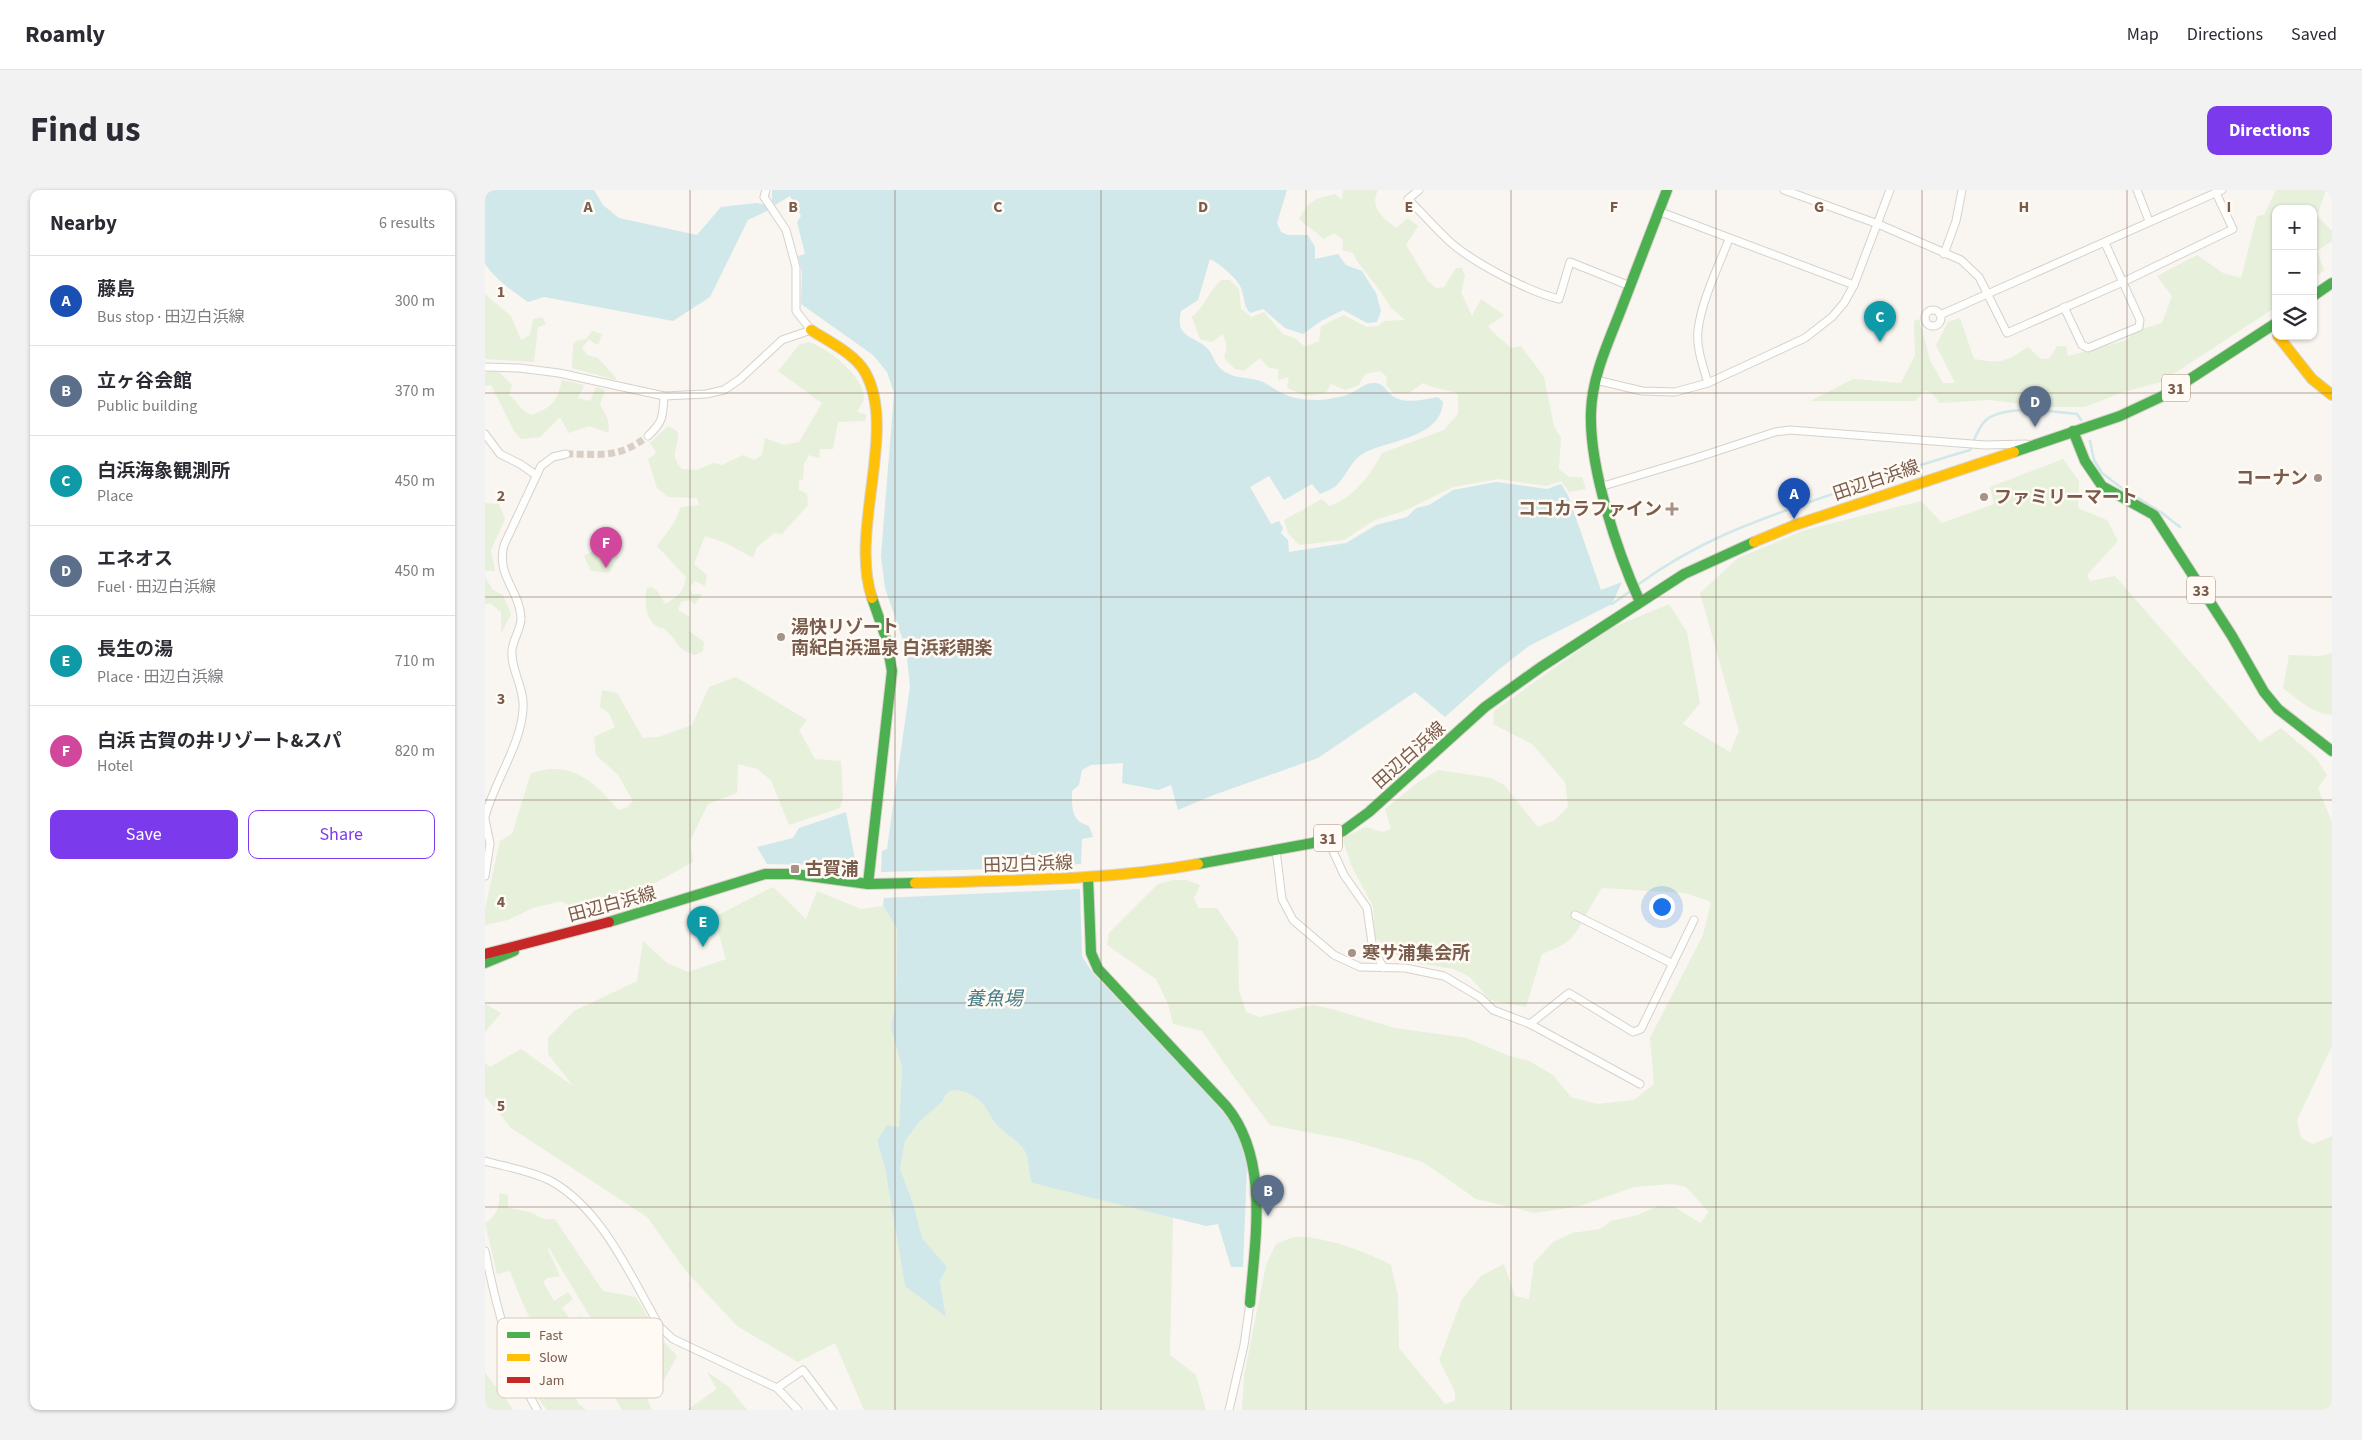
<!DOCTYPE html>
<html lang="en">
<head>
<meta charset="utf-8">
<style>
	body { margin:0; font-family:"Source Sans 3","Noto Sans JP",sans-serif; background:#f2f2f3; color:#2b2b33 }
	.controls { position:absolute; right:15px; top:15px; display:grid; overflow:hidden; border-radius:10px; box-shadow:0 1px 4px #0004 }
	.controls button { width:45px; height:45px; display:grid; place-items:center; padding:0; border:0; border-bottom:1px solid #e1e1e2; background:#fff; color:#2b2b33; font:25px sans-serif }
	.you { position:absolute; left:1176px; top:716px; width:18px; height:18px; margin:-12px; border:4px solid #fff; border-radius:50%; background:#1a73e8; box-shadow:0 0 0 8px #1a73e833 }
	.badge { display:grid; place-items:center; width:32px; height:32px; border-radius:50%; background:#7c3aed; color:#fff; font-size:16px; font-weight:700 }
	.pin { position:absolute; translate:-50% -41px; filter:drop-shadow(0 1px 2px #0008) }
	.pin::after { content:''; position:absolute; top:26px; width:18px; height:15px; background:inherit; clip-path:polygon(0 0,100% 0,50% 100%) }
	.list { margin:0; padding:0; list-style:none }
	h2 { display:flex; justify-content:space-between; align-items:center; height:65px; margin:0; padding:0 20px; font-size:21px }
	h2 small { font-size:16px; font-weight:400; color:#7c7c81 }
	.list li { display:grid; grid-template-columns:32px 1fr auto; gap:15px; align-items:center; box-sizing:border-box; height:90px; padding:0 20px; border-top:1px solid #e1e1e2 }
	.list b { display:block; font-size:19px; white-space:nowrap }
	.list p { margin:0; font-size:16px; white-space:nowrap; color:#7c7c81 }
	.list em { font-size:16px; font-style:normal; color:#7c7c81 }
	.actions { display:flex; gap:10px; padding:15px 20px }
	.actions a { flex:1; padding:11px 0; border:1px solid #7c3aed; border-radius:10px; text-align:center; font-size:18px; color:#7c3aed }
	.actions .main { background:#7c3aed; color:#fff }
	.icon { flex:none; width:28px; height:28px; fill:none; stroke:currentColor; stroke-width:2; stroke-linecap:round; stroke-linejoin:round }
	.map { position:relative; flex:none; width:1847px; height:1220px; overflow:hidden; border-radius:10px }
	header { display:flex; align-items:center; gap:30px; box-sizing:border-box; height:70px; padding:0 25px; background:#fff; border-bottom:1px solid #e1e1e2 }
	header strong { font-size:24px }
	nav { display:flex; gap:28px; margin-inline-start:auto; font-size:18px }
	.intro { display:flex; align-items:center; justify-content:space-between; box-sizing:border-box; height:120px; padding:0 30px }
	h1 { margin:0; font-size:35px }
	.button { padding:12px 22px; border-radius:10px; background:#7c3aed; color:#fff; font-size:18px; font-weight:700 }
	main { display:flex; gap:30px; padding:0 30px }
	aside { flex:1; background:#fff; border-radius:10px; box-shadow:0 1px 4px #0004 }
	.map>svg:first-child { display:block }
</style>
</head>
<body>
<header>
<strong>Roamly</strong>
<nav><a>Map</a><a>Directions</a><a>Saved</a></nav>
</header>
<div class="intro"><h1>Find us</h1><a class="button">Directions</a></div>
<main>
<aside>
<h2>Nearby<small>6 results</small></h2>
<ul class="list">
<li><span class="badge" style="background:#1a4fb4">A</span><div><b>藤島</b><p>Bus stop · 田辺白浜線</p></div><em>300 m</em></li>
<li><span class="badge" style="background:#5c6f8a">B</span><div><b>立ヶ谷会館</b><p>Public building</p></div><em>370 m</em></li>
<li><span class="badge" style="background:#0f9aa8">C</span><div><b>白浜海象観測所</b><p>Place</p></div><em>450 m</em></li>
<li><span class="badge" style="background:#5c6f8a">D</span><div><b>エネオス</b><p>Fuel · 田辺白浜線</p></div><em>450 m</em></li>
<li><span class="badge" style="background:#0f9aa8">E</span><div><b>長生の湯</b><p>Place · 田辺白浜線</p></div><em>710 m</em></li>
<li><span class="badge" style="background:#d1479c">F</span><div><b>白浜 古賀の井リゾート&amp;スパ</b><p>Hotel</p></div><em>820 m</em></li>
</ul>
<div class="actions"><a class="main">Save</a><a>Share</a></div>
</aside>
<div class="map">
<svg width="1847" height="1220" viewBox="0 0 1847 1220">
	<rect width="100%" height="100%" fill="#f9f5f0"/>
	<!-- green -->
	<g fill="#e7f0db">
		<path d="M858,0h35c-9,18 5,28 18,38l12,-10 10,8 -12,19 22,36 8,7 8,-1 12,-19h6l3,8 -4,16 11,24 9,-17 23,16 -16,11c7,10 15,13 23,22l10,-2 23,31 10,49 7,12 -2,31 10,8h13l4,12 -17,3 -8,-11 -15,5 -48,-7 -45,8 -49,24 -29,9 -31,20 -45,5 -11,-12 -4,-13 38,-21 7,7c24,-7 42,-32 53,-53l62,-23 14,-16v-20c-12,-6 -23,-4 -35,-11l-14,10h-16l-7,-8 1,-8 -7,-6 -15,3 -6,11 -14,5 -14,-6 -5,9 -20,3 -19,-8 2,-11 -11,3v-11l-9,-1 -9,-10 -16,13 -9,-2 -11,-11 3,-11 -4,-13 -11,8 -12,-3 -8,-22c13,-11 16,-24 29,-37h9l9,9 2,20 11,8 12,-5 19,22 13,5 9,8 14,-6 2,-15 23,-11 22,12 12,-1 6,-5 21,-1 -14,-12 -10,-16 -24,-31 -4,-8 -11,-3 1,-10 -9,-7 -10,6 -25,-20c11,-19 15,-20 36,-25l7,6z"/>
		<path d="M1791,0h50l-9,26 15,15v10l-15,10 7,19 -11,10v-71h-37v98l-115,75 -38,10 -38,15h-36l-60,-7 -49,3 -9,-11 -7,-1 -9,10h-105l43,-22 48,4 14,-28 -1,-34 5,-2 11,41 13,23h12l-19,-38 12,-23 12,-4 14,41c27,5 32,3 54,-12l13,12 9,-1 7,-12h9l2,10 59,-16 8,-9 27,-8 10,-27 -15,-20 40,-21 26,18 18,5 16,-62 7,-1z"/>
		<path d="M0,104l26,22 10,24 9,-5 3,-16 9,-2 4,7 -8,3 -4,35 -49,-3z"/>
		<path d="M107,141l10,3 -4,11 -9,-5 -7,7 5,8 11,3 18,20 -1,2 -43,-12 1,-23 3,-4 10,-2z"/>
		<path d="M323,152c18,4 57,35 56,56 0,4 -5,9 -7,14l10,3 -2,6 -27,1 -5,27h-13l-1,9 -10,-3 -5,9 -1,15 -4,2v9l8,4 1,11 -26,29 -8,-1 -17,14 -4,11 -27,-15 -21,-7 -11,28 13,11 -2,11 -10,-5 -5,5 2,8h10l-7,10 -6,-4 -8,2 -3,8 12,7 -1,14 15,11 -1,9 -8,4c-23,-8 -15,-14 -30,-25 -4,-4 -2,0 -7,-3 -13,-7 -14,-26 -11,-39l5,-1 6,5 7,12c12,-6 20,-14 21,-27l-29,-31 17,-23 7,-16 18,-2 -2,-7 -29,-1 -11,-9 -9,-29 8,-6 -6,-10 18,-17 9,5c4,17 -10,22 5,38l15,1 17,-7 8,2 21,-10 11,5 8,-5 3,-17 19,7 15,-3 23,-39 -44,-32 21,-26z"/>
		<path d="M4,181l11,2 12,12 -3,10c10,7 11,16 23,20 21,-8 25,-14 30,-35l22,5 -6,13 12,3 6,-14 9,3 -5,14 8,16 1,13 -20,-7 -20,7 -9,-16 -20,20 -19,2 -7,-8 -23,-46 -6,1v-13z"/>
		<path d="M1578,269l16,22 -1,27 29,12 11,21 -31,34 3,6 25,-5 145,166 21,-14 35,30 11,17 -9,13 14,34v224l-35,74 4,18 12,6 19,-8v274h-1090l2,-34 22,-111 10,-21c5,-2 10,-4 15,-6 23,-6 79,15 100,27l7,31 1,52 46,56 10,-3v-9l-16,-32 23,-61 19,-23 23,-12 11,32 14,3 5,-36 19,-21 19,-9 28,-4 11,-8 27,-6 20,-9 17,1 25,16 9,-11 -23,-25 -14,-3 -38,3 -54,19 -45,7 -59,-14 -53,-37 -74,-22 -79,-15 -36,-48 -32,-46 -29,-7 -5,-20 -12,-25 -49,-34 2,-12 49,-49 15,-4h13l14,5 -6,13 4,10h19l21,31 1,51 7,22 13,5 54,-12 19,4 63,19 72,10 42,18 20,5 24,14 18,22 26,7 37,-4 20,-16 -4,-46 53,-103 8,-33 -26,-9 -83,-5c-12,16 -22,46 -38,56 -7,4 -15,7 -22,10l-16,53 -36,-7 -20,-23 -17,-8 -49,-8 -29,-23 -2,-32 -21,-39 -10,-29 24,-11 17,5 8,-3 -6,-20 32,-26 21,-13 53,8 13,7 34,42 17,-7 13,-13 -3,-25 -33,-38 -39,-20 1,-13 115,-82 60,-25 18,28 13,71 -17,21 47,28 9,-21 -39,-138 38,-35 67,-28 116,-29 21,22 52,-19 -4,-17z"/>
		<path d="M0,313l14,1 6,15 -14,31 4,21h-10z"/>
		<path d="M118,356l16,11 -10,16 -18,-2 -7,-15z"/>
		<path d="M0,387l8,13 10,5 8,19 -10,20v-22l-11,-9 -5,2z"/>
		<path d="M1847,463v61c-14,3 -38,-17 -49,-26l6,-33 31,1z"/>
		<path d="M251,487l71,43 -8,10 16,29 26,2 2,37 -3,10 -51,17 -18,-45 -14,-11 -19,-5 -1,29 -29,11 -18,37 3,21 -38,21 -17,13 -18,-1 -44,15 -14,-9 -29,7 -25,12 -23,5v-16l15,-68 12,-7 19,-61c40,-13 63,8 87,37l10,-3 5,-6 -15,-26 -22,-20 -2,-18 21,-10 -6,-14 -9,-6 2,-17 15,3 26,45 15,-1 34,-12 17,-38z"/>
		<path d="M288,697l33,32 11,-28 44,18 22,-3 14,22 -1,72 -5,28 11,40 -3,59 -22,15 8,26 20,118 41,30 -6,-35 7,-14 -25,-29 -9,-35 -13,-34 5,-28 15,-20 23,-20c4,-19 28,-9 37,0 7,6 10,16 16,23 7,8 18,14 26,23 9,11 5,24 10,36l141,34 -3,138 26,20 10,35h-342l-29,-67 -37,19 -61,-36 -51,-55 -39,-54 -136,-89 -26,-32v-33l5,4 31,-18 52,37 -25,-32v-16l26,-27 63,-30 6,-40 24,22 21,9 38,-13 -12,-42z"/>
		<path d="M0,814l16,9 -16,19z"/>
		<path d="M14,1003l9,2v13l22,4 14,7h11l48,72 33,6 23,39 18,20 -22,41 -8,1 5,12h-30l-18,-31 -14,-4 6,-48 -47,-79 -1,2 12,26 -13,2 -4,4 11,19 14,-9 5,7 -11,9 10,14 9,-6 8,14 -19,14 -1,10 -7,15 2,23 9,2 6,10 7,6h-39l-12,-16 -10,-24 17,-17c-7,-29 -23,-54 -32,-82l-13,3 -12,-51c12,-7 15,-17 14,-30z"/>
		<path d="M0,1182l9,13 11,6 1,8 7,11h-28z"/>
		<path d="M222,1182l21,14 19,24h-60l30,-21z"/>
	</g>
	<!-- water -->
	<g fill="#d0e8ea">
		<path d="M0,0h109l9,15 16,13 78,17 24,-28 35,-4 10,2 3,5 -21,10 -38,77 -37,24 -129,-24 -16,5c-16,-11 -32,-22 -43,-38z"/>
		<path d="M287,0h515l-10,33 4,9 7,3h20l7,12v12l23,-5 8,11 16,6 14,22 5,18 -4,11 -10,1 -24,-13 -22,11 -18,13 -18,-6 -22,-19 -13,4c-7,-8 -5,-15 -9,-25 -3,-9 -22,-25 -31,-29l-12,41 -17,11c-6,26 10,24 25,36 7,6 8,16 15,22 10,9 23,8 36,11 9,2 18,10 27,14 13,6 31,7 45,5 7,-2 16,-2 22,-6 9,-4 14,-11 24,-10 10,0 13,12 21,15 12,6 29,1 42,-1l5,5c-2,36 -54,38 -79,51 -13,7 -17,22 -27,32 -4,4 -11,6 -17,9l-8,-10 -28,16 -15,-24 -19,11 21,37 8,-3 4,7 -2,5 7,7 1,12 57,-9 30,-18 31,-8 9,-9 13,-3 24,-15 43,-8 51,7 14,-5 7,11 33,95 21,-8 -10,22 -83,42 -31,24 -53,47 -30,-25 -97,66 -107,38 -33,14 -7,-25 -13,5 -36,-7 1,-20 -32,2 -9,5 -3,15 -7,6c0,17 -1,30 17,35l4,11 -11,2 -1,25 -40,2v2l-160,4 1,-21 5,-2 23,-163 -4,-37 -21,-61 -4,-32 13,-163 -7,-21 -14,-17 -72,-51 1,-32 -4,-16 7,-2 -8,-32 4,-6 -11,-20 -15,9 -3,-4z"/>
		<path d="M361,622l11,58 -13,5 -35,-10 -42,-1 -10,-17 36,-9 6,-10z"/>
		<path d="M595,699l2,67 10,16 125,133 20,25 10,36 -4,101h-12l-13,-43 -12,2 -174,-43c-5,-12 -1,-25 -10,-36 -8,-9 -19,-15 -26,-23 -6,-7 -9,-17 -16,-23 -9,-9 -33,-19 -37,0l-23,20 -15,20 -5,28 13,34 9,35 25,29 -7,14 6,36 -41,-31 -20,-118 -8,-27 10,-16 12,2 3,-59 -11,-40 5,-28 1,-72 -14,-22 1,-8z"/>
	</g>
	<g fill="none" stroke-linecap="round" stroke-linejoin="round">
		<!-- stream -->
		<g stroke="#d0e8ea" stroke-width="2.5">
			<path d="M1605,251l4,19 8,13 17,13 43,27 18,14"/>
			<path d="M1151,396c60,-44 113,-63 182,-87 50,-17 101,-34 152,-49 4,-10 8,-23 16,-30 20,-16 67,-8 91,-6l4,6"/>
			<path d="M1127,414l20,-14"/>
		</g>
		<!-- street-tunnel -->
		<path stroke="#d9cfc7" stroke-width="7" stroke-dasharray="7 3.5" stroke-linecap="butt" d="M81,264c36,0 52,5 82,-18"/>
		<!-- street casing -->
		<g stroke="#d7d1cb" stroke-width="9">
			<g id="street">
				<path d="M934,0l-11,9c14,14 27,29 41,42 23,21 80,51 110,58l11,-37 60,24"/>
				<path d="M1299,0l94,34 83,36 18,17 28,56 116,-51 110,-53 -17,-36"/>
				<path d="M1652,0l12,31"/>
				<path d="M1173,21l196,74"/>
				<path d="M1459,64l12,-33 6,-31"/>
				<path d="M1579,117l18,38 6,3 51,-21 1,-7 -35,-77"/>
				<circle cx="1448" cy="128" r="8"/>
				<path d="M1455,125l282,-125"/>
				<path d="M0,177l34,1 40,5 105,23 42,-2 18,-4 16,-11 42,-39 29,-10 -15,-19v-44l-10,-37 -22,-33 2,-7"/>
				<path d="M1111,190l46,11 33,1 33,-9 97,-45 27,-21 12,-14 10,-18 36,-95"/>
				<path d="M1223,193c-5,-17 -12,-35 -10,-53 4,-31 20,-62 31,-91"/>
				<path d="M0,244l15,20 20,10 16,11"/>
				<path d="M163,246c15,-14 15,-19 16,-40"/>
				<path d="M1115,297l96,-29 79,-26 15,-2 195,15 41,-1"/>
				<path d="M0,627c9,-35 36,-72 38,-108 2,-21 -13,-40 -11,-59 1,-11 10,-23 9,-33 -2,-28 -25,-41 -17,-72l37,-79 12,-9 13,-3"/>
				<path d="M0,629l5,25 -5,32"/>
				<path d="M842,648l17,37 23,33 6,42 11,18"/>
				<path d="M791,660l6,49 11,21 41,35 26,12 45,1 39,8 37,22 12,12 37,14 110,60"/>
				<path d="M1090,725l98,49"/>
				<path d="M1045,834l39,-31 64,39 8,-3 53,-109"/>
				<path d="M0,971c21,6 47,10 66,20 52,29 80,96 109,146l13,12 104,49 21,22"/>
				<path d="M0,1061c11,55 25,110 52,159"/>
				<path d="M292,1198l26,-18 30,40"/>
				<path d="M744,1220l15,-65 6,-42"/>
			</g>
		</g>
		<!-- fast casing -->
		<g stroke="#d9d2cb" stroke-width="12">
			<g id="fast">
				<path d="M1828,106l19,-13"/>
				<path d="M1588,241l12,30 17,25 52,29 78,121 32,56 14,17 54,42"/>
				<path d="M1529,262l106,-36 47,-22 109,-71"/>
				<path d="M1155,412c-23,-51 -51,-134 -49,-190 1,-36 18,-71 31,-105 15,-39 30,-78 45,-117"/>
				<path d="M713,674l115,-21 30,-12 26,-19 116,-105 56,-40 143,-93 70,-32"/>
				<path d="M603,688l3,75 7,16 128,137c44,53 29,133 24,197"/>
				<path d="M383,694l24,-213 -6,-33 -14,-40"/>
				<path d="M124,732l156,-48h29l74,10 47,-1"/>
				<path d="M0,773l29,-12"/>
			</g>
		</g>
		<!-- slow casing -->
		<g stroke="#d9d2cb" stroke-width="12">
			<g id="slow">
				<path d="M326,140c17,11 44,24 54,42 33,58 -16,158 7,226"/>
				<path d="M1793,146l34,43 20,16"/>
				<path d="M1269,352l41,-17 219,-73"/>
				<path d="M430,693c95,-3 189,-2 283,-19"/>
			</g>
		</g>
		<!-- jam casing -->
		<g stroke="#d9d2cb" stroke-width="12">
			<path id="jam" d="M0,764l124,-32"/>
		</g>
		<!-- street -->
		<use href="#street" stroke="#fefefd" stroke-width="7"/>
		<!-- fast -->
		<use href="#fast" stroke="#4caf50" stroke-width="10"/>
		<!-- slow -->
		<use href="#slow" stroke="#ffc107" stroke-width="10"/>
		<!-- jam -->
		<use href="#jam" stroke="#c62828" stroke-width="10"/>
	</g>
	<!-- grid -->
	<path fill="none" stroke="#7a5c4d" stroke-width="1" stroke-opacity="0.55" d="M205,0v1220M410,0v1220M616,0v1220M821,0v1220M1026,0v1220M1231,0v1220M1437,0v1220M1642,0v1220M0,203h1847M0,407h1847M0,610h1847M0,813h1847M0,1017h1847"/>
	<!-- markers -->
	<g fill="#a69286" stroke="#fffaf3" stroke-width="2">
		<circle cx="1833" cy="288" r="5"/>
		<circle cx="1499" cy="307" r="5"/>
		<path d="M1184.5 311.5h5v5h5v5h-5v5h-5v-5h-5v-5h5z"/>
		<circle cx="296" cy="447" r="5"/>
		<rect x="305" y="674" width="10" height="10" rx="2.5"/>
		<circle cx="867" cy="763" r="5"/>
	</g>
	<g text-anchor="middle" stroke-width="5" stroke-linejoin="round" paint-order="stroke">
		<!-- shield labels -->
		<g fill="#fffaf3" stroke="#a28b7f" stroke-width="1">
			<rect x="1677" y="184.5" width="28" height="27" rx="4"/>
			<rect x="1702" y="386.5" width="28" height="27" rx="4"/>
			<rect x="829" y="634.5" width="28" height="27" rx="4"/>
		</g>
		<g font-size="16" font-weight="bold" fill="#7a5c4d">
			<text x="1691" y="204">31</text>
			<text x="1716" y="406">33</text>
			<text x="843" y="654">31</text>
		</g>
		<!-- poi labels -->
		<g font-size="18" font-weight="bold" fill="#7a5c4d" stroke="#fffaf3" text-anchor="start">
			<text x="1823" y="294" text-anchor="end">コーナン</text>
			<text x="1509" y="313">ファミリーマート</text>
			<text x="1177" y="325" text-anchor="end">ココカラファイン</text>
			<text x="306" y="443">湯快リゾート<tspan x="306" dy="21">南紀白浜温泉 白浜彩朝楽</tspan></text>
			<text x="320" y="685">古賀浦</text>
			<text x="877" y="769">寒サ浦集会所</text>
		</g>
		<!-- street labels -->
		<g font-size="18" fill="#7a5c4d" stroke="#fffaf3">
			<text transform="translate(1391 290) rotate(-19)" y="6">田辺白浜線</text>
			<text transform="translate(924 565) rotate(-42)" y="6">田辺白浜線</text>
			<text transform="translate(543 674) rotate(-2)" y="6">田辺白浜線</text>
			<text transform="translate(127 714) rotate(-15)" y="6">田辺白浜線</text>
		</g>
		<!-- water labels -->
		<g font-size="19" font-style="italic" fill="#437c86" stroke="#fffaf3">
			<text x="509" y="815">養魚場</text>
		</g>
	</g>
	<!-- legend -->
	<rect x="12" y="1128" width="166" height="80" rx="8" fill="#fffaf3" stroke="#d7cbc1" stroke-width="1"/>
	<rect x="22" y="1142" width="23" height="6" fill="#4caf50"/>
	<rect x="22" y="1164" width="23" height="7" fill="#ffc107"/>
	<rect x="22" y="1187" width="23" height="6" fill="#c62828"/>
	<g font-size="14" fill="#7a5c4d">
		<text x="54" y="1150">Fast</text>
		<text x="54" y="1172">Slow</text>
		<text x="54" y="1195">Jam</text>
	</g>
	<g font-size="16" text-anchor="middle" font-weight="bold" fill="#7a5c4d" stroke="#fffaf3" stroke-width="5" stroke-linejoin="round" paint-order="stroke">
		<text x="103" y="22">A</text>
		<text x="308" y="22">B</text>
		<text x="513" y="22">C</text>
		<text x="718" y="22">D</text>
		<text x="924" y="22">E</text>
		<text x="1129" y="22">F</text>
		<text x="1334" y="22">G</text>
		<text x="1539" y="22">H</text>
		<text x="1744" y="22">I</text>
		<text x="16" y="107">1</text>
		<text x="16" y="311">2</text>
		<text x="16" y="514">3</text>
		<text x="16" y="717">4</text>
		<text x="16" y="921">5</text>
	</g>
</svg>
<div class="controls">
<button>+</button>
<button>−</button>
<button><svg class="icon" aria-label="layers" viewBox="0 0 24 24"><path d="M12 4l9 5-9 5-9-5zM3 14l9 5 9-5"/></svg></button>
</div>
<div class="you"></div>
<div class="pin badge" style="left:1309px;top:329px;background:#1a4fb4">A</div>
<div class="pin badge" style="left:783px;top:1026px;background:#5c6f8a">B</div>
<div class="pin badge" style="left:1395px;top:152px;background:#0f9aa8">C</div>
<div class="pin badge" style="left:1550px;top:237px;background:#5c6f8a">D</div>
<div class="pin badge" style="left:218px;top:757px;background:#0f9aa8">E</div>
<div class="pin badge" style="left:121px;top:378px;background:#d1479c">F</div>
</div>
</main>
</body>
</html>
